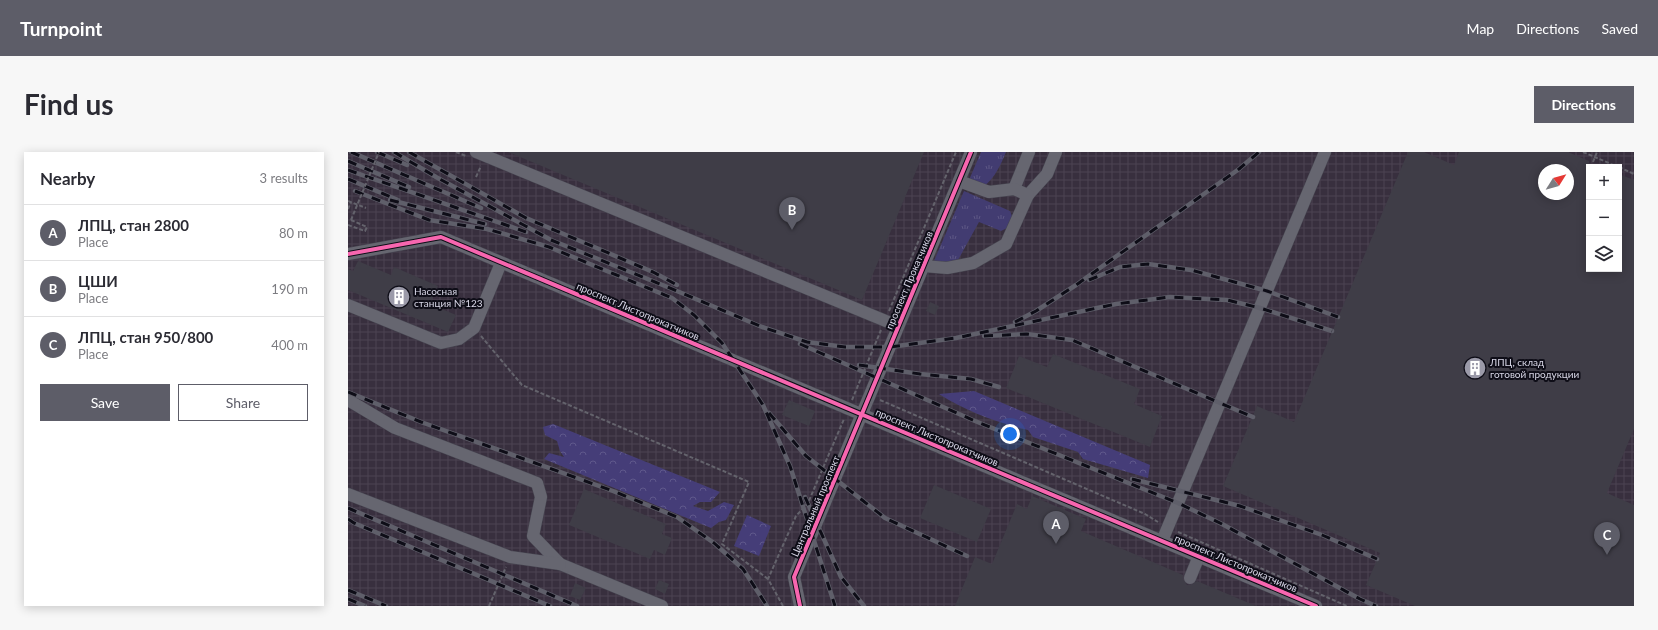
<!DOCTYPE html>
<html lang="en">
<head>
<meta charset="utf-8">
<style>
	body { margin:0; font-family:Lato,sans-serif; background:#f7f7f7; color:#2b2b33 }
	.controls { position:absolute; right:12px; top:12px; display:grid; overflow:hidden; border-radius:0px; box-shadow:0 2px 10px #0003 }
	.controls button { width:36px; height:36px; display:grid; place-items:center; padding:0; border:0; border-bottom:1px solid #e1e1e2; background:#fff; color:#2b2b33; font:20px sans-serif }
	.compass { position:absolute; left:1190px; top:12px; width:36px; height:36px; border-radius:50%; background:#fff; box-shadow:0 2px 10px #0003; rotate:53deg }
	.you { position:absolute; left:662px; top:282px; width:14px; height:14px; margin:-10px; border:3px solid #fff; border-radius:50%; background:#1a73e8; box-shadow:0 0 0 6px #1a73e833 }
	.badge { display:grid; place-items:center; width:26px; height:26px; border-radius:50%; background:#5d5d68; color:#fff; font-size:13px; font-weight:700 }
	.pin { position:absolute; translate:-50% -33px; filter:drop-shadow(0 1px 2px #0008) }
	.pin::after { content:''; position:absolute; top:21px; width:14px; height:12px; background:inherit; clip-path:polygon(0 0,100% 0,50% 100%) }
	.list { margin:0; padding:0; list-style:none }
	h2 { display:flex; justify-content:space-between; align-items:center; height:52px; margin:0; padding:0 16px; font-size:17px }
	h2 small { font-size:13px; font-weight:400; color:#7c7c81 }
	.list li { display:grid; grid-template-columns:26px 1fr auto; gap:12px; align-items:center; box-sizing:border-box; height:56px; padding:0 16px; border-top:1px solid #e1e1e2 }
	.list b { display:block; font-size:15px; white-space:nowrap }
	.list p { margin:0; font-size:13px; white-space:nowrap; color:#7c7c81 }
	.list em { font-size:13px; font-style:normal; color:#7c7c81 }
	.actions { display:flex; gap:8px; padding:12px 16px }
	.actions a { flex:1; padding:9px 0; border:1px solid #5d5d68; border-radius:0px; text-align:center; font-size:14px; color:#5d5d68 }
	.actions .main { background:#5d5d68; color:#fff }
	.icon { flex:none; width:22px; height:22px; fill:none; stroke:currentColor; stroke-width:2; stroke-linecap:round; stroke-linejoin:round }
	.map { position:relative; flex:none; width:1286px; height:454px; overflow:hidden; border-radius:0px }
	header { display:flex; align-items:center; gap:24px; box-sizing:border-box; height:56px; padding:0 20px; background:#5d5d68; color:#fff }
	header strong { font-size:19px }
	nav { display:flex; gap:22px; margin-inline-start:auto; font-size:14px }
	.intro { display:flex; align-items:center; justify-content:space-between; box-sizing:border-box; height:96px; padding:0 24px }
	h1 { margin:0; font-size:28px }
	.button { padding:10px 18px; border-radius:0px; background:#5d5d68; color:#fff; font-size:14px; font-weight:700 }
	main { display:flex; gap:24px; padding:0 24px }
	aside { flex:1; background:#fff; border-radius:0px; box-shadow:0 2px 10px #0003 }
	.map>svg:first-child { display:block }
</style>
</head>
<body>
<header>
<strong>Turnpoint</strong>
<nav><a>Map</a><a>Directions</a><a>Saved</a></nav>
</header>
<div class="intro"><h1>Find us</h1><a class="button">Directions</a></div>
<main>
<aside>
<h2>Nearby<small>3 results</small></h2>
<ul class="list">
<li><span class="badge">A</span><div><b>ЛПЦ, стан 2800</b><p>Place</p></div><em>80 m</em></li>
<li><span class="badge">B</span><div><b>ЦШИ</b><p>Place</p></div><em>190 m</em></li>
<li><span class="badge">C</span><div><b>ЛПЦ, стан 950/800</b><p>Place</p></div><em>400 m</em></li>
</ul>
<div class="actions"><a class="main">Save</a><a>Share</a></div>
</aside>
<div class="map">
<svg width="1286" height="454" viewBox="0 0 1286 454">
	<defs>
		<pattern id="industrial-grid" width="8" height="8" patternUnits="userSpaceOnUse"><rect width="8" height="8" fill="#382f3e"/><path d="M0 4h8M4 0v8" fill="none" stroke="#4b4351"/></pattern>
		<pattern id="grass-tufts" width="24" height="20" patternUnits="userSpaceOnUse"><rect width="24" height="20" fill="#423c71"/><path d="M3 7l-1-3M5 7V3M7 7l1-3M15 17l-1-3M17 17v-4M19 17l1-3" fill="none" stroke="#5d5785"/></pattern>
		<pattern id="forest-crowns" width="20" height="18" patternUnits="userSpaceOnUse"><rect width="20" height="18" fill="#453d78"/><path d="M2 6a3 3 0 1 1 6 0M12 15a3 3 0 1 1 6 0" fill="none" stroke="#5f588b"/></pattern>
	</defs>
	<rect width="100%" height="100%" fill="#282734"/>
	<!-- industrial -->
	<path fill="url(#industrial-grid)" fill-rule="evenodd" d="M0,0h1286v454h-1286zM1241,15h30v102h-30zM1196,18h24v24h-24z"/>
	<!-- grass -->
	<g fill="url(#grass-tufts)">
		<path d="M633,0h25c-5,12 -11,26 -22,34l-15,-6z"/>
		<path d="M616,39l46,20 2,5 -5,12 -6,3 -22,-9 -21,38 -14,3 -10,-2z"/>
	</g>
	<!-- forest -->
	<g fill="url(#forest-crowns)">
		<path d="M626,239l176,74 -2,13 -65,-19 -5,-7 -45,-15 -5,-7c-30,-7 -63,-19 -89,-36z"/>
		<path d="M205,272l167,68 -9,10h-11l-7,4 15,5 16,-9 10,3 -8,15 -7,2 -8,6 -167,-69 5,-6 15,4 -4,-6 -3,-10 -12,-6 -2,-8z"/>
		<path d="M399,363l24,11 -12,30 -25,-10z"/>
	</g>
	<!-- building -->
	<g fill="#3f3d47" fill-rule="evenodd">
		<path d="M160,0h416l-62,148z"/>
		<path d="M1060,0h16l30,13 5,-13h109l21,9v108h30v-95l15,6v249l-27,64 27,12v101h-219l-49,-21 14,-32 -157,-67 34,-80 37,16zM1196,18h24v24h-24z"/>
		<path d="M10,109l33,14 3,-8 44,19 -8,18 26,11 -8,17 -100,-42v-21l5,2z"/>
		<path d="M582,150l9,4 -4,9 -9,-4z"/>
		<path d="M705,202l87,35 -6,15 28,12 -12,31 -144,-59 13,-32 28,11z"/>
		<path d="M441,248l26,11 -6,15 -27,-11z"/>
		<path d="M586,333l57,24 -14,33 -57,-24z"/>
		<path d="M236,337l82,35 -4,10 10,4 -7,17 -11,-5 -4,9 -81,-34z"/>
		<path d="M684,344l54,23 -5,12 102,44v4l4,6h4l6,-4 59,25h-301l20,-49 17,7 25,-60 10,5z"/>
		<path d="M311,428l10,4 -4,10 -10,-5z"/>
		<path d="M227,431l11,5 -6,12 -10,-4z"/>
	</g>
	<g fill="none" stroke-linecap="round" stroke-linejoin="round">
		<!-- minor casing -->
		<g stroke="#464550" stroke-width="13">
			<g id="minor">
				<path d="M128,0l422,174"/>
				<path d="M666,37l15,-37"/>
				<path d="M680,43l19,-21 9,-22"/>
				<path d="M0,102l93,-17 875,369"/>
				<path d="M576,114l23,2 26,-5 33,-19 22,-49 -14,-6 -25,3 -30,-11"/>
				<path d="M0,153l93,38 18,-4 15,-11 27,-65"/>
				<path d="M0,248l47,28 142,55 4,14 -8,39 27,28 102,42"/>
				<path d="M0,342l162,63 50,7"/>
				<path d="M814,389l163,-389"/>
				<path d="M842,426l9,-22"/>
				<path d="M452,454l-6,-29 177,-425"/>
			</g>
		</g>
		<!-- path -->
		<g stroke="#64636c" stroke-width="2" stroke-dasharray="4 2" stroke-linecap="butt">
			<path d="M108,0l10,4"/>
			<path d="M1235,0l35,15"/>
			<path d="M1271,15l15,7"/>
			<path d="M128,25l5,-11"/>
			<path d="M0,49l18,7"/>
			<path d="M0,57l3,-7"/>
			<path d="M0,73l17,6 2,-4 -16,-7"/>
			<path d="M541,159l67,-159"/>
			<path d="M133,184l41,49 227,97 -27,62 46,35"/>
			<path d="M504,248l29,-70"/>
			<path d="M532,248l265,114 13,8"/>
			<path d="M830,380l169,74"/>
			<path d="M141,454l17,-39"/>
			<path d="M435,454l-15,-27 28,-63 12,-13 36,-84"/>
		</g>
		<!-- minor -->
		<use href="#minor" stroke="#666670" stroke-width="12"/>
		<!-- rail casing -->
		<g stroke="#5f5f6a" stroke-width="4.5">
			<g id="rail">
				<path d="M3,0l130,56"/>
				<path d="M29,0l30,13"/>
				<path d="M46,0l42,25 115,63 114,46 97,41 45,15 38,5h45l66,-9 160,-34 54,-7 57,3 33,8 72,23"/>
				<path d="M61,0l117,66 127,54 24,13"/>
				<path d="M0,9l61,26"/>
				<path d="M0,18l178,62"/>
				<path d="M0,27l50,21"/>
				<path d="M7,39l74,29 58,9 62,18 123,51 22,17 28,28 41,62 27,61 45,140"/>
				<path d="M42,48l95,24"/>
				<path d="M741,128l31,-13 28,-3 43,6 76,21 71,26"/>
				<path d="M667,170l21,-11 40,-26 163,-116 20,-17"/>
				<path d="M636,184l43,-2 45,6 181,77"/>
				<path d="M452,192l175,77 203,82 44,21 138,75 16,7"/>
				<path d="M511,213l61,9 51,5 28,8"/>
				<path d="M0,240l73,30 192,69 64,26 37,26 29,26 24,37"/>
				<path d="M421,261l37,43 79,62 82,38"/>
				<path d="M784,327l108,27 82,29 55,24"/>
				<path d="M457,345l36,80 23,29"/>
				<path d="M0,356l229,98"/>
				<path d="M0,367l6,4 196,83"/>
				<path d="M0,438l38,16"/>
				<path d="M0,447l17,7"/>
			</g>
		</g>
		<!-- rail -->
		<use href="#rail" stroke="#0e0d17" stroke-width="3" stroke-dasharray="9" stroke-linecap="butt"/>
		<!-- path-bridge -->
		<g stroke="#64636c" stroke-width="2" stroke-dasharray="4 2" stroke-linecap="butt">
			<path d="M1245,10l4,-10"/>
			<path d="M3,68l28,-68"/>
		</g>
		<!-- cycleway casing -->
		<g stroke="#0e0d17" stroke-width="6">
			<g id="cycleway">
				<path d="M0,102l93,-17 875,369"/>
				<path d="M452,454l-6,-29 177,-425"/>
			</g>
		</g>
		<!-- cycleway -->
		<use href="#cycleway" stroke="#f766af" stroke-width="4"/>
	</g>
	<!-- icons -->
	<defs>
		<g id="building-disc" transform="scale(1.15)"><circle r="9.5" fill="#9b9aa9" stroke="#0e0d17"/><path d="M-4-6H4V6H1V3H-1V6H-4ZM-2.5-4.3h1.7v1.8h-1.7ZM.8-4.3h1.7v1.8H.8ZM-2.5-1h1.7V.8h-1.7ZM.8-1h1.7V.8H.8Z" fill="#fff"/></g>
	</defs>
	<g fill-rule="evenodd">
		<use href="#building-disc" x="51" y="145"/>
		<use href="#building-disc" x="1127" y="216"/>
	</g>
	<g text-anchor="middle" stroke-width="4" stroke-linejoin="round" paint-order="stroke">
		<!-- street labels -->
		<g font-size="10" fill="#d9d8e8" stroke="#0e0d17">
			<text transform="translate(561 128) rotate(-67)" y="4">проспект Прокатчиков</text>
			<text transform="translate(290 159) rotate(23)" y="4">проспект Листопрокатчиков</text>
			<text transform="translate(589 285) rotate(23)" y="4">проспект Листопрокатчиков</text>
			<text transform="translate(467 354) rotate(-67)" y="4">Центральный проспект</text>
			<text transform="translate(888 411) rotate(23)" y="4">проспект Листопрокатчиков</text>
		</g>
		<!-- poi labels -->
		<g font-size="10" fill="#d9d8e8" stroke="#0e0d17" text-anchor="start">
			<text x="66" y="143">Насосная<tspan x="66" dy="12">станция №123</tspan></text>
			<text x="1142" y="214">ЛПЦ, склад<tspan x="1142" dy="12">готовой продукции</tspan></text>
		</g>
	</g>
</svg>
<div class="controls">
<button>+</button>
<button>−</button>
<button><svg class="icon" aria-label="layers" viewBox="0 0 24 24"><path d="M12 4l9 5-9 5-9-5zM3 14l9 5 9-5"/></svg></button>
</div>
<svg class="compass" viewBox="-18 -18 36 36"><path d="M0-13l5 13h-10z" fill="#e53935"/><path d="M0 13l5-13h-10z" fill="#7c7c81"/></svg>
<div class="you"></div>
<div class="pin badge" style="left:708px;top:392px">A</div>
<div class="pin badge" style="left:444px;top:78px">B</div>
<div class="pin badge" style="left:1259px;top:403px">C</div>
</div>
</main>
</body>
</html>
